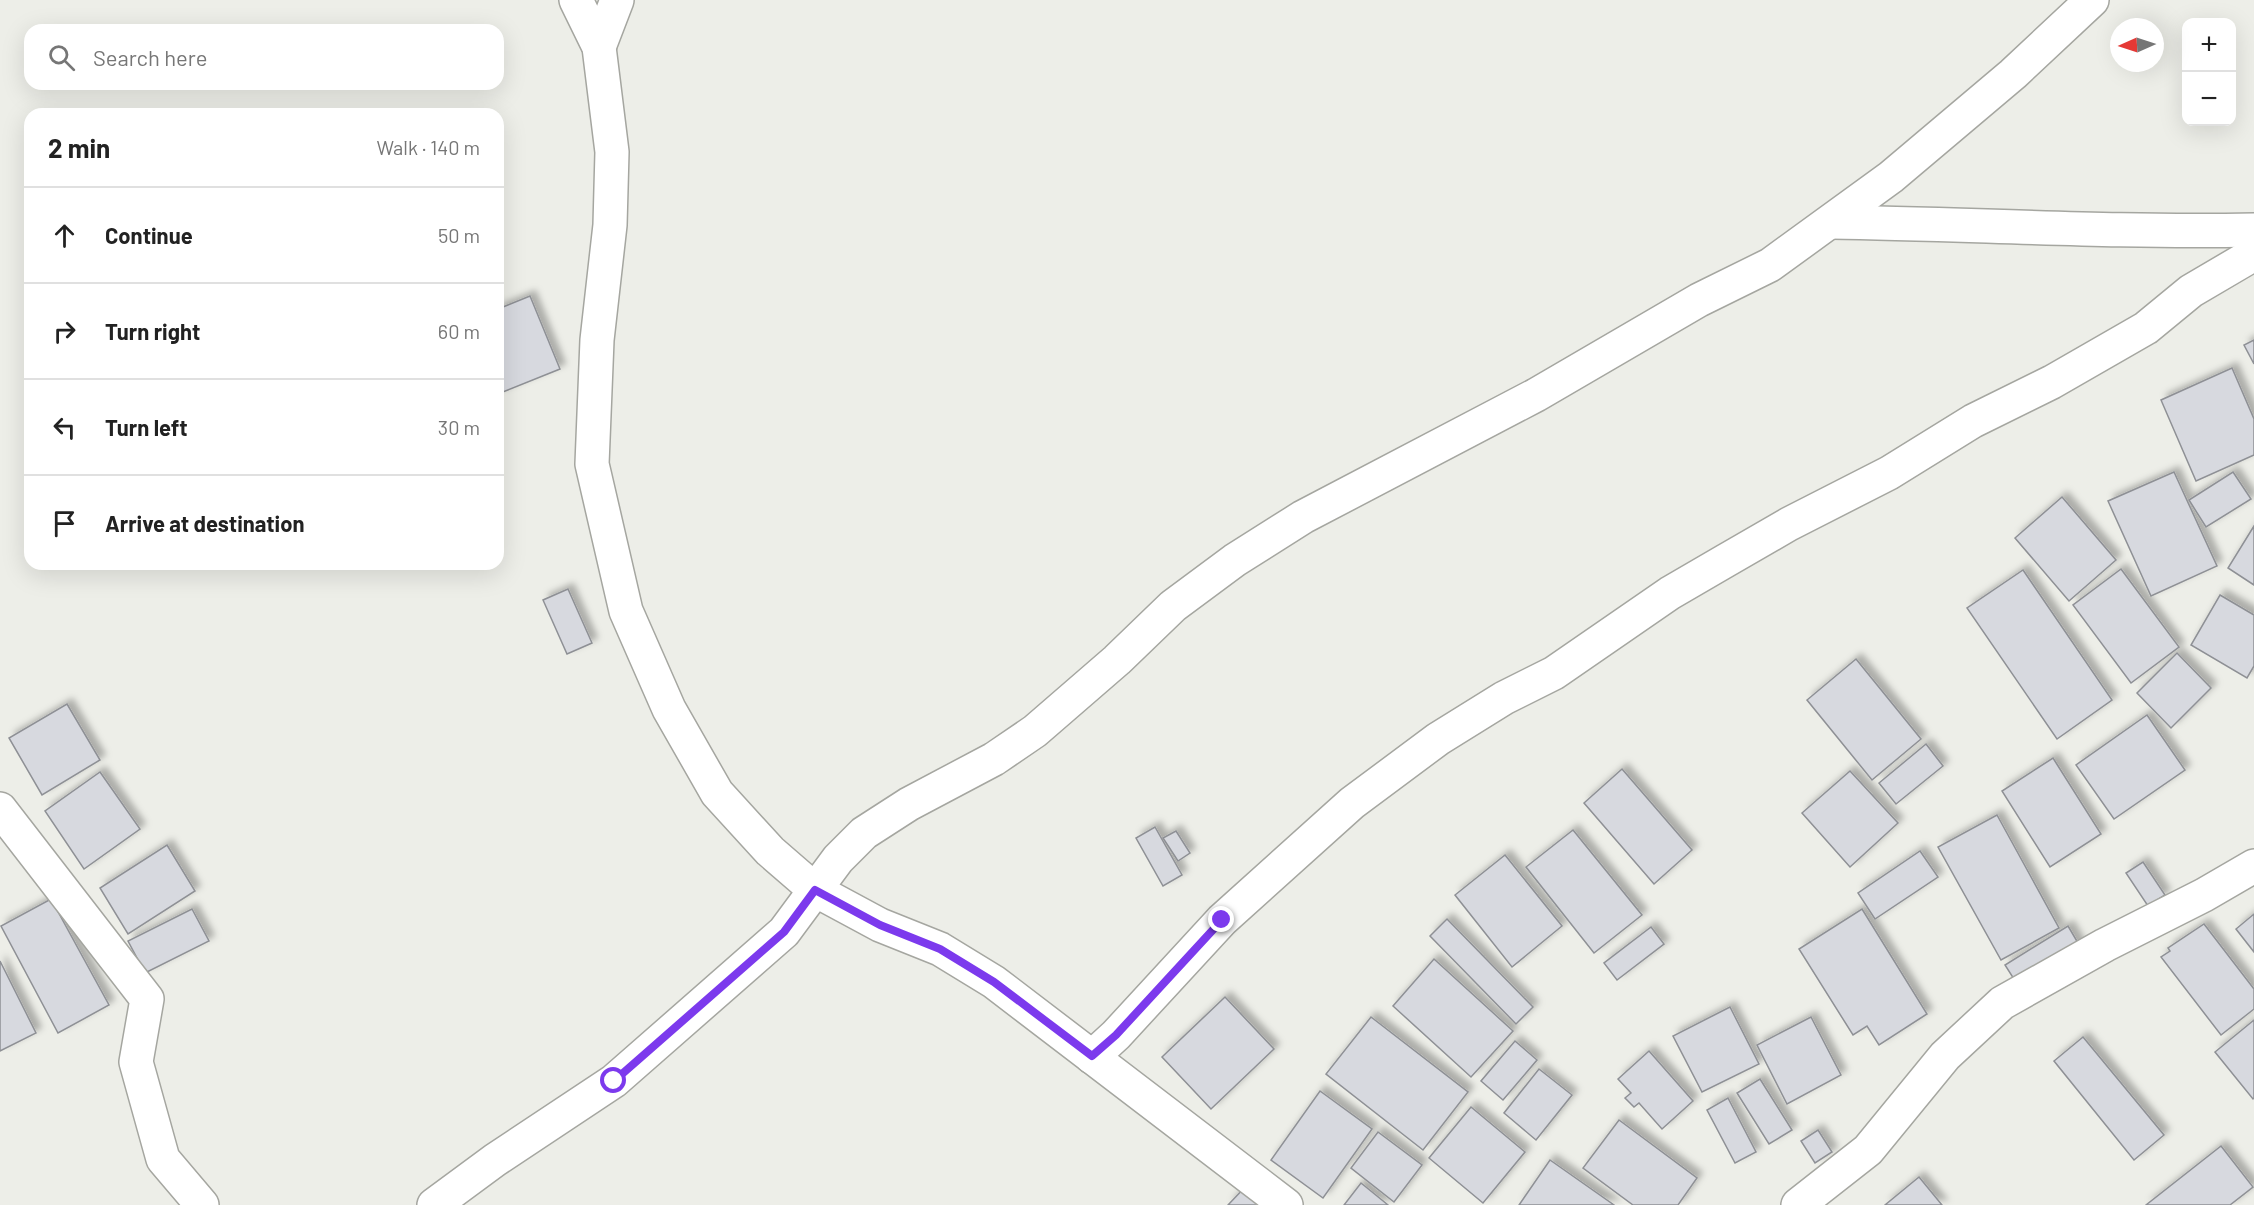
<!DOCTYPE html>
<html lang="en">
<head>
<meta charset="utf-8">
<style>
	body { margin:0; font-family:Barlow,sans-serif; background:#f2f2f2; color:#222 }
	.controls { position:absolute; right:18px; top:18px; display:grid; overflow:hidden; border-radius:12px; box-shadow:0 6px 24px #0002 }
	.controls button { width:54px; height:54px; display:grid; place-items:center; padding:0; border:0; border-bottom:2px solid #e0e0e0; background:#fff; color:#222; font:30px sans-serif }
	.compass { position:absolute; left:2110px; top:18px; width:54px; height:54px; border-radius:50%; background:#fff; box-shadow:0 6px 24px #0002; rotate:267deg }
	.stop { position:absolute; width:18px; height:18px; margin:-14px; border:4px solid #7c3aed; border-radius:50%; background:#fff }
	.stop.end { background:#7c3aed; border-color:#fff; box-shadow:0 2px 6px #0008 }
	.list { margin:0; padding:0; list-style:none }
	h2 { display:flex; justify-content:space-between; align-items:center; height:78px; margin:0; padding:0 24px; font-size:26px }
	h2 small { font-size:20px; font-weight:400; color:#767676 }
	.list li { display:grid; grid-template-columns:39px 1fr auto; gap:18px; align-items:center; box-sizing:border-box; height:96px; padding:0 24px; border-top:2px solid #e0e0e0 }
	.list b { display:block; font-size:22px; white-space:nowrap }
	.list em { font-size:20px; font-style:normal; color:#767676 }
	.icon { flex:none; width:33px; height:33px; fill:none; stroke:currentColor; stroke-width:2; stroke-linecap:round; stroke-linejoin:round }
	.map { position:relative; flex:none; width:2254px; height:1205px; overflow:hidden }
	.search { position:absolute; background:#fff; box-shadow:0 6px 24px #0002; left:24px; top:24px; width:480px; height:66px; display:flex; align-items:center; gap:15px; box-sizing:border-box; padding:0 21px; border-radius:18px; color:#767676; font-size:22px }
	.panel { position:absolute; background:#fff; box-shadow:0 6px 24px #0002; left:24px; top:108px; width:480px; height:462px; border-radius:18px }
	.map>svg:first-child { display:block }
</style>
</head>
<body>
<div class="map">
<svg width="2254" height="1205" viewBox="0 0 2254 1205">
	<defs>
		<filter id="shadow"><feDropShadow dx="5.5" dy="-5.5" stdDeviation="3" flood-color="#0004"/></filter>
	</defs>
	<rect width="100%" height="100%" fill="#edeee8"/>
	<!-- building -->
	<g fill="#d7d9df" stroke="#8e9095" stroke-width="1.5" filter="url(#shadow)">
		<path d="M530,296l30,73 -62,25v-85z"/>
		<path d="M2254,340v24l-10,-19z"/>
		<path d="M2232,368l22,51v36l-58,26 -35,-81z"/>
		<path d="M2174,472l43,94 -66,30 -43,-95z"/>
		<path d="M2233,472l18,27 -45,28 -17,-27z"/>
		<path d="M2062,497l54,63 -47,41 -54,-63z"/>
		<path d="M2254,526v59l-26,-17z"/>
		<path d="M2121,569l58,78 -48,36 -58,-78z"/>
		<path d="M2023,570l89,130 -55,39 -90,-131z"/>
		<path d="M568,589l24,54 -25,11 -24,-54z"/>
		<path d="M2220,595l34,20v51l-7,12 -56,-33z"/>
		<path d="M2177,653l34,35 -40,40 -34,-35z"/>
		<path d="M1856,659l65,80 -49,41 -65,-80z"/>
		<path d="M67,704l33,56 -58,35 -33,-57z"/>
		<path d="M2147,715l38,55 -71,49 -38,-54z"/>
		<path d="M1926,744l17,22 -47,38 -17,-21z"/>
		<path d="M2053,758l48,76 -51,33 -48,-76z"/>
		<path d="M1622,769l70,81 -38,34 -70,-81z"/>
		<path d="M1850,771l48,52 -48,44 -48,-54z"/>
		<path d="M100,772l40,57 -56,40 -39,-58z"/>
		<path d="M1997,815l62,113 -58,32 -63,-113z"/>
		<path d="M1155,827l27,48 -19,11 -27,-48z"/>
		<path d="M1573,830l69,85 -48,38 -68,-86z"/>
		<path d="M1176,831l14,22 -12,8 -15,-23z"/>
		<path d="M167,845l28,46 -67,43 -28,-46z"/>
		<path d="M1920,851l18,26 -63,42 -17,-26z"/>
		<path d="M1505,855l57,71 -50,41 -57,-72z"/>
		<path d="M2143,862l22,33 -17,11 -22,-33z"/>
		<path d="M51,899l58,106 -51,28 -57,-107z"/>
		<path d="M192,909l17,32 -64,32 -17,-32z"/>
		<path d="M1862,909l65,105 -48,31 -12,-19 -14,9 -54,-86z"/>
		<path d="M2254,914v38l-18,-23z"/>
		<path d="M1447,919l86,88 -17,17 -86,-88z"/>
		<path d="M2204,924l50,65v20l-33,26 -60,-78 9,-6 -2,-3z"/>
		<path d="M2068,926l13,22 -62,39 -14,-22z"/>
		<path d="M1651,927l13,17 -47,36 -13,-17z"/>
		<path d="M1434,959l79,72 -42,46 -78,-71z"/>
		<path d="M0,961l36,72 -36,18z"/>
		<path d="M1225,997l49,52 -63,60 -49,-52z"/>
		<path d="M1730,1007l29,57 -57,28 -29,-56z"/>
		<path d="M1371,1017l97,75 -45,58 -97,-76z"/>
		<path d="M1811,1017l30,58 -54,29 -30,-59z"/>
		<path d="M2254,1020v78l-1,1 -38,-47z"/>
		<path d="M2083,1037l81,98 -30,25 -80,-99z"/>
		<path d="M1515,1041l22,19 -34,40 -22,-19z"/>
		<path d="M1649,1051l44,50 -31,28 -23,-26 -5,4 -9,-9 6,-5 -13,-14z"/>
		<path d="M1539,1069l33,26 -36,45 -32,-27z"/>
		<path d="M1760,1079l32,51 -23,14 -32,-51z"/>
		<path d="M1320,1091l52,38 -49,69 -52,-38z"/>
		<path d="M1728,1098l28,54 -21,11 -28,-53z"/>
		<path d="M1471,1107l54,45 -42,51 -54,-45z"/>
		<path d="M1619,1120l78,58 -19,27h-45l-50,-37z"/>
		<path d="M1818,1130l14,22 -17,11 -14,-22z"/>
		<path d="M1378,1132l44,33 -28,37 -43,-34z"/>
		<path d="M2221,1146l32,41 -23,18h-84z"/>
		<path d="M1550,1160l64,45h-95z"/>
		<path d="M1919,1177l23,28h-57z"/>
		<path d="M1361,1183l27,22h-44z"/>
		<path d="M1246,1186l20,19h-38z"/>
	</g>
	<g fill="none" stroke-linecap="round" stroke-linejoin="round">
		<!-- minor casing -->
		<g stroke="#a5a6a0" stroke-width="36">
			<g id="minor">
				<path d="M576,0l23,47 13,105 -2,73 -13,115 -5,124 34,147 43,98 48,84 53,58 45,39 65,35 60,24 54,33 292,223"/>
				<path d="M599,47l18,-47"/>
				<path d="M1831,222c141,2 282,11 423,8"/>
				<path d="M0,809l147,190 -11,63 27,97 39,46"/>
				<path d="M1092,1057l24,-22 106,-115 130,-117 86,-64 66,-41 50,-25 116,-80 55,-32 64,-37 100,-51 84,-52 79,-39 94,-54 45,-37 63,-37"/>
				<path d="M434,1205l61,-45 119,-79 170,-149 54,-73 26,-26 45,-29 85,-45 41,-28 82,-71 56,-54 62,-46 68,-43 233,-122 163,-95 71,-35 121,-88 122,-103 79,-74"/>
				<path d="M1798,1205l70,-55 77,-94 57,-53 103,-58 99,-50 50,-29"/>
			</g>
		</g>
		<!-- minor -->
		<use href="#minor" stroke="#fff" stroke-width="33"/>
	</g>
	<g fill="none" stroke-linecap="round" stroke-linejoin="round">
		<!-- route -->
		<path stroke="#7c3aed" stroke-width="8" d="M614,1081l170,-149 31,-42 65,35 60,24 54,33 98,74 24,-21 106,-115"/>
	</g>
</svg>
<div class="controls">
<button>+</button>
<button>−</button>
</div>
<svg class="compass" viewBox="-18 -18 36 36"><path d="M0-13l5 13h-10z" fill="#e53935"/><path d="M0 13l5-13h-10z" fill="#767676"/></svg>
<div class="stop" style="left:614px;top:1081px"></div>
<div class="stop end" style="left:1222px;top:920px"></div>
<div class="search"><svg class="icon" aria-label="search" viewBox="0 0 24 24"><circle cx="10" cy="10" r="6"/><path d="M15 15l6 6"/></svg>Search here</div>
<section class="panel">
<h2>2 min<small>Walk · 140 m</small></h2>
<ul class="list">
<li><svg class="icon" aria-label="ahead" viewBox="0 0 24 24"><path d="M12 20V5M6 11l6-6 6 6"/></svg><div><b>Continue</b></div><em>50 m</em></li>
<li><svg class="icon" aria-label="right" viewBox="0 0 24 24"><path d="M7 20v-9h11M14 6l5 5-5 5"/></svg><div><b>Turn right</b></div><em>60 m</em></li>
<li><svg class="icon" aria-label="left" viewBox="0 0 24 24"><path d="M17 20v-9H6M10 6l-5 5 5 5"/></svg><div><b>Turn left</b></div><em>30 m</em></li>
<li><svg class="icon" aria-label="arrive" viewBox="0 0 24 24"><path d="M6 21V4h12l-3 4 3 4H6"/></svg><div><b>Arrive at destination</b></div></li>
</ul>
</section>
</div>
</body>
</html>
